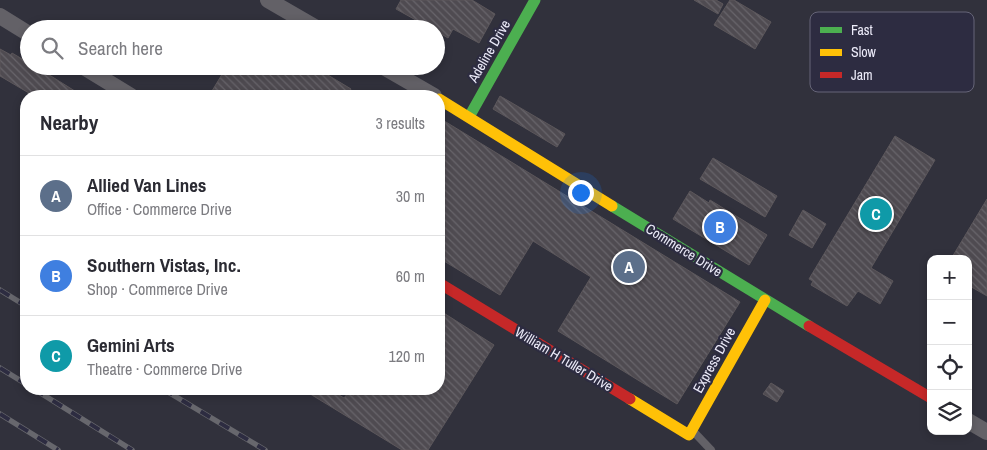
<!DOCTYPE html>
<html lang="en">
<head>
<meta charset="utf-8">
<style>
	body { margin:0; font-family:"Archivo Narrow",sans-serif; background:#f2f2f3; color:#2b2b33 }
	.controls { position:absolute; right:15px; bottom:15px; display:grid; overflow:hidden; border-radius:10px; box-shadow:0 2px 8px #0003 }
	.controls button { width:45px; height:45px; display:grid; place-items:center; padding:0; border:0; border-bottom:1px solid #e1e1e2; background:#fff; color:#2b2b33; font:25px sans-serif }
	.you { position:absolute; left:580px; top:192px; width:18px; height:18px; margin:-12px; border:4px solid #fff; border-radius:50%; background:#1a73e8; box-shadow:0 0 0 8px #1a73e833 }
	.badge { display:grid; place-items:center; width:32px; height:32px; border-radius:50%; background:#65646e; color:#fff; font-size:16px; font-weight:700 }
	.pin { position:absolute; translate:-50% -50%; border:2px solid #fff; box-shadow:0 1px 5px #0006 }
	.list { margin:0; padding:0; list-style:none }
	h2 { display:flex; justify-content:space-between; align-items:center; height:65px; margin:0; padding:0 20px; font-size:21px }
	h2 small { font-size:16px; font-weight:400; color:#7c7c81 }
	.list li { display:grid; grid-template-columns:32px 1fr auto; gap:15px; align-items:center; box-sizing:border-box; height:80px; padding:0 20px; border-top:1px solid #e1e1e2 }
	.list b { display:block; font-size:19px; white-space:nowrap }
	.list p { margin:0; font-size:16px; white-space:nowrap; color:#7c7c81 }
	.list em { font-size:16px; font-style:normal; color:#7c7c81 }
	.icon { flex:none; width:28px; height:28px; fill:none; stroke:currentColor; stroke-width:2; stroke-linecap:round; stroke-linejoin:round }
	.map { position:relative; flex:none; width:987px; height:450px; overflow:hidden }
	.search { position:absolute; background:#fff; box-shadow:0 2px 8px #0003; left:20px; top:20px; width:425px; height:55px; display:flex; align-items:center; gap:12px; box-sizing:border-box; padding:0 18px; border-radius:28px; color:#7c7c81; font-size:19px }
	.panel { position:absolute; background:#fff; box-shadow:0 2px 8px #0003; left:20px; top:90px; width:425px; height:305px; border-radius:20px }
	.map>svg:first-child { display:block }
</style>
</head>
<body>
<div class="map">
<svg width="987" height="450" viewBox="0 0 987 450">
	<defs>
		<pattern id="building-back-hatch" width="6" height="6" patternUnits="userSpaceOnUse" patternTransform="scale(1.25)"><rect width="6" height="6" fill="#4f4b51"/><path d="M-1 5l2 2M0 0l6 6M5-1l2 2" fill="none" stroke="#68656b"/></pattern>
	</defs>
	<rect width="100%" height="100%" fill="#31313c"/>
	<!-- building -->
	<g fill="url(#building-back-hatch)" stroke="#5c575b">
		<path d="M401,0h71l23,14 -16,29 -26,-14 -5,9 -12,-7v-2h-4l-36,-20z"/>
		<path d="M694,0h22l7,4 -5,10z"/>
		<path d="M730,0h4l37,22 -16,27 -41,-24z"/>
		<path d="M0,49l11,6 1,-2 17,10v3h6l43,27 1,3h-45l-34,-20z"/>
		<path d="M227,66h86l38,23 -4,7h-138z"/>
		<path d="M500,96l65,38 -8,13 -64,-38z"/>
		<path d="M441,119l299,183 -63,102 -119,-73 33,-54 -58,-36 -33,54 -61,-37v-135z"/>
		<path d="M895,136l40,24 -64,108 22,13 -13,23 -22,-13 -11,15 -36,-21 2,-4 -4,-2z"/>
		<path d="M713,158l64,38 -12,21 -65,-38z"/>
		<path d="M690,191l19,12 1,-3 57,35 -18,30 -76,-46z"/>
		<path d="M987,199v97l-19,-11v-26h-17z"/>
		<path d="M803,210l23,14 -14,24 -23,-13z"/>
		<path d="M439,310l55,35 -66,105h-26l-100,-61h27l15,9 4,-5 5,3 5,-7h81z"/>
		<path d="M771,383l13,8 -7,11 -14,-8z"/>
	</g>
	<g fill="none" stroke-linecap="round" stroke-linejoin="round">
		<!-- lane -->
		<path stroke="#636167" stroke-width="8" d="M693,431l18,19"/>
		<!-- street -->
		<g stroke="#636167" stroke-width="16">
			<path d="M268,0l50,29"/>
			<path d="M0,16l29,18"/>
			<path d="M82,66l49,30"/>
			<path d="M382,66l52,30"/>
			<path d="M968,421l19,11"/>
		</g>
		<!-- fast -->
		<g stroke="#4caf50" stroke-width="11">
			<path d="M469,117l66,-117"/>
			<path d="M612,206l197,120"/>
		</g>
		<!-- slow -->
		<g stroke="#ffc107" stroke-width="11">
			<path d="M439,99l173,107"/>
			<path d="M630,399l59,36 76,-135"/>
		</g>
		<!-- jam -->
		<g stroke="#c62828" stroke-width="11">
			<path d="M439,283l191,116"/>
			<path d="M809,326l122,72"/>
		</g>
		<!-- rail casing -->
		<g stroke="#67676d" stroke-width="5.5">
			<g id="rail">
				<path d="M0,290l26,16"/>
				<path d="M0,368l26,16"/>
				<path d="M34,389l98,61"/>
				<path d="M163,389l102,61"/>
				<path d="M0,414l58,36"/>
			</g>
		</g>
		<!-- rail -->
		<use href="#rail" stroke="#2d2c41" stroke-width="4" stroke-dasharray="11" stroke-linecap="butt"/>
	</g>
	<g text-anchor="middle" stroke-width="4.5" stroke-linejoin="round" paint-order="stroke">
		<!-- street labels -->
		<g font-size="14" fill="#ecebf9" stroke="#2d2c41">
			<text transform="translate(489 51) rotate(-60)" y="5">Adeline Drive</text>
			<text transform="translate(684 250) rotate(32)" y="5">Commerce Drive</text>
			<text transform="translate(564 359) rotate(31)" y="5">William H Tuller Drive</text>
			<text transform="translate(714 360) rotate(-61)" y="5">Express Drive</text>
		</g>
	</g>
	<!-- legend -->
	<rect x="810" y="12" width="164" height="80" rx="8" fill="#2d2c41" stroke="#666578" stroke-width="1"/>
	<rect x="820" y="27" width="22" height="6" fill="#4caf50"/>
	<rect x="820" y="49" width="22" height="7" fill="#ffc107"/>
	<rect x="820" y="72" width="22" height="6" fill="#c62828"/>
	<g font-size="14" fill="#ecebf9">
		<text x="851" y="35">Fast</text>
		<text x="851" y="57">Slow</text>
		<text x="851" y="80">Jam</text>
	</g>
</svg>
<div class="controls">
<button>+</button>
<button>−</button>
<button><svg class="icon" aria-label="locate" viewBox="0 0 24 24"><circle cx="12" cy="12" r="6"/><path d="M12 2v4M12 18v4M2 12h4M18 12h4"/></svg></button>
<button><svg class="icon" aria-label="layers" viewBox="0 0 24 24"><path d="M12 4l9 5-9 5-9-5zM3 14l9 5 9-5"/></svg></button>
</div>
<div class="you"></div>
<div class="pin badge" style="left:629px;top:267px;background:#5c6f8a">A</div>
<div class="pin badge" style="left:720px;top:227px;background:#3f7fe0">B</div>
<div class="pin badge" style="left:876px;top:214px;background:#0f9aa8">C</div>
<div class="search"><svg class="icon" aria-label="search" viewBox="0 0 24 24"><circle cx="10" cy="10" r="6"/><path d="M15 15l6 6"/></svg>Search here</div>
<section class="panel">
<h2>Nearby<small>3 results</small></h2>
<ul class="list">
<li><span class="badge" style="background:#5c6f8a">A</span><div><b>Allied Van Lines</b><p>Office · Commerce Drive</p></div><em>30 m</em></li>
<li><span class="badge" style="background:#3f7fe0">B</span><div><b>Southern Vistas, Inc.</b><p>Shop · Commerce Drive</p></div><em>60 m</em></li>
<li><span class="badge" style="background:#0f9aa8">C</span><div><b>Gemini Arts</b><p>Theatre · Commerce Drive</p></div><em>120 m</em></li>
</ul>
</section>
</div>
</body>
</html>
